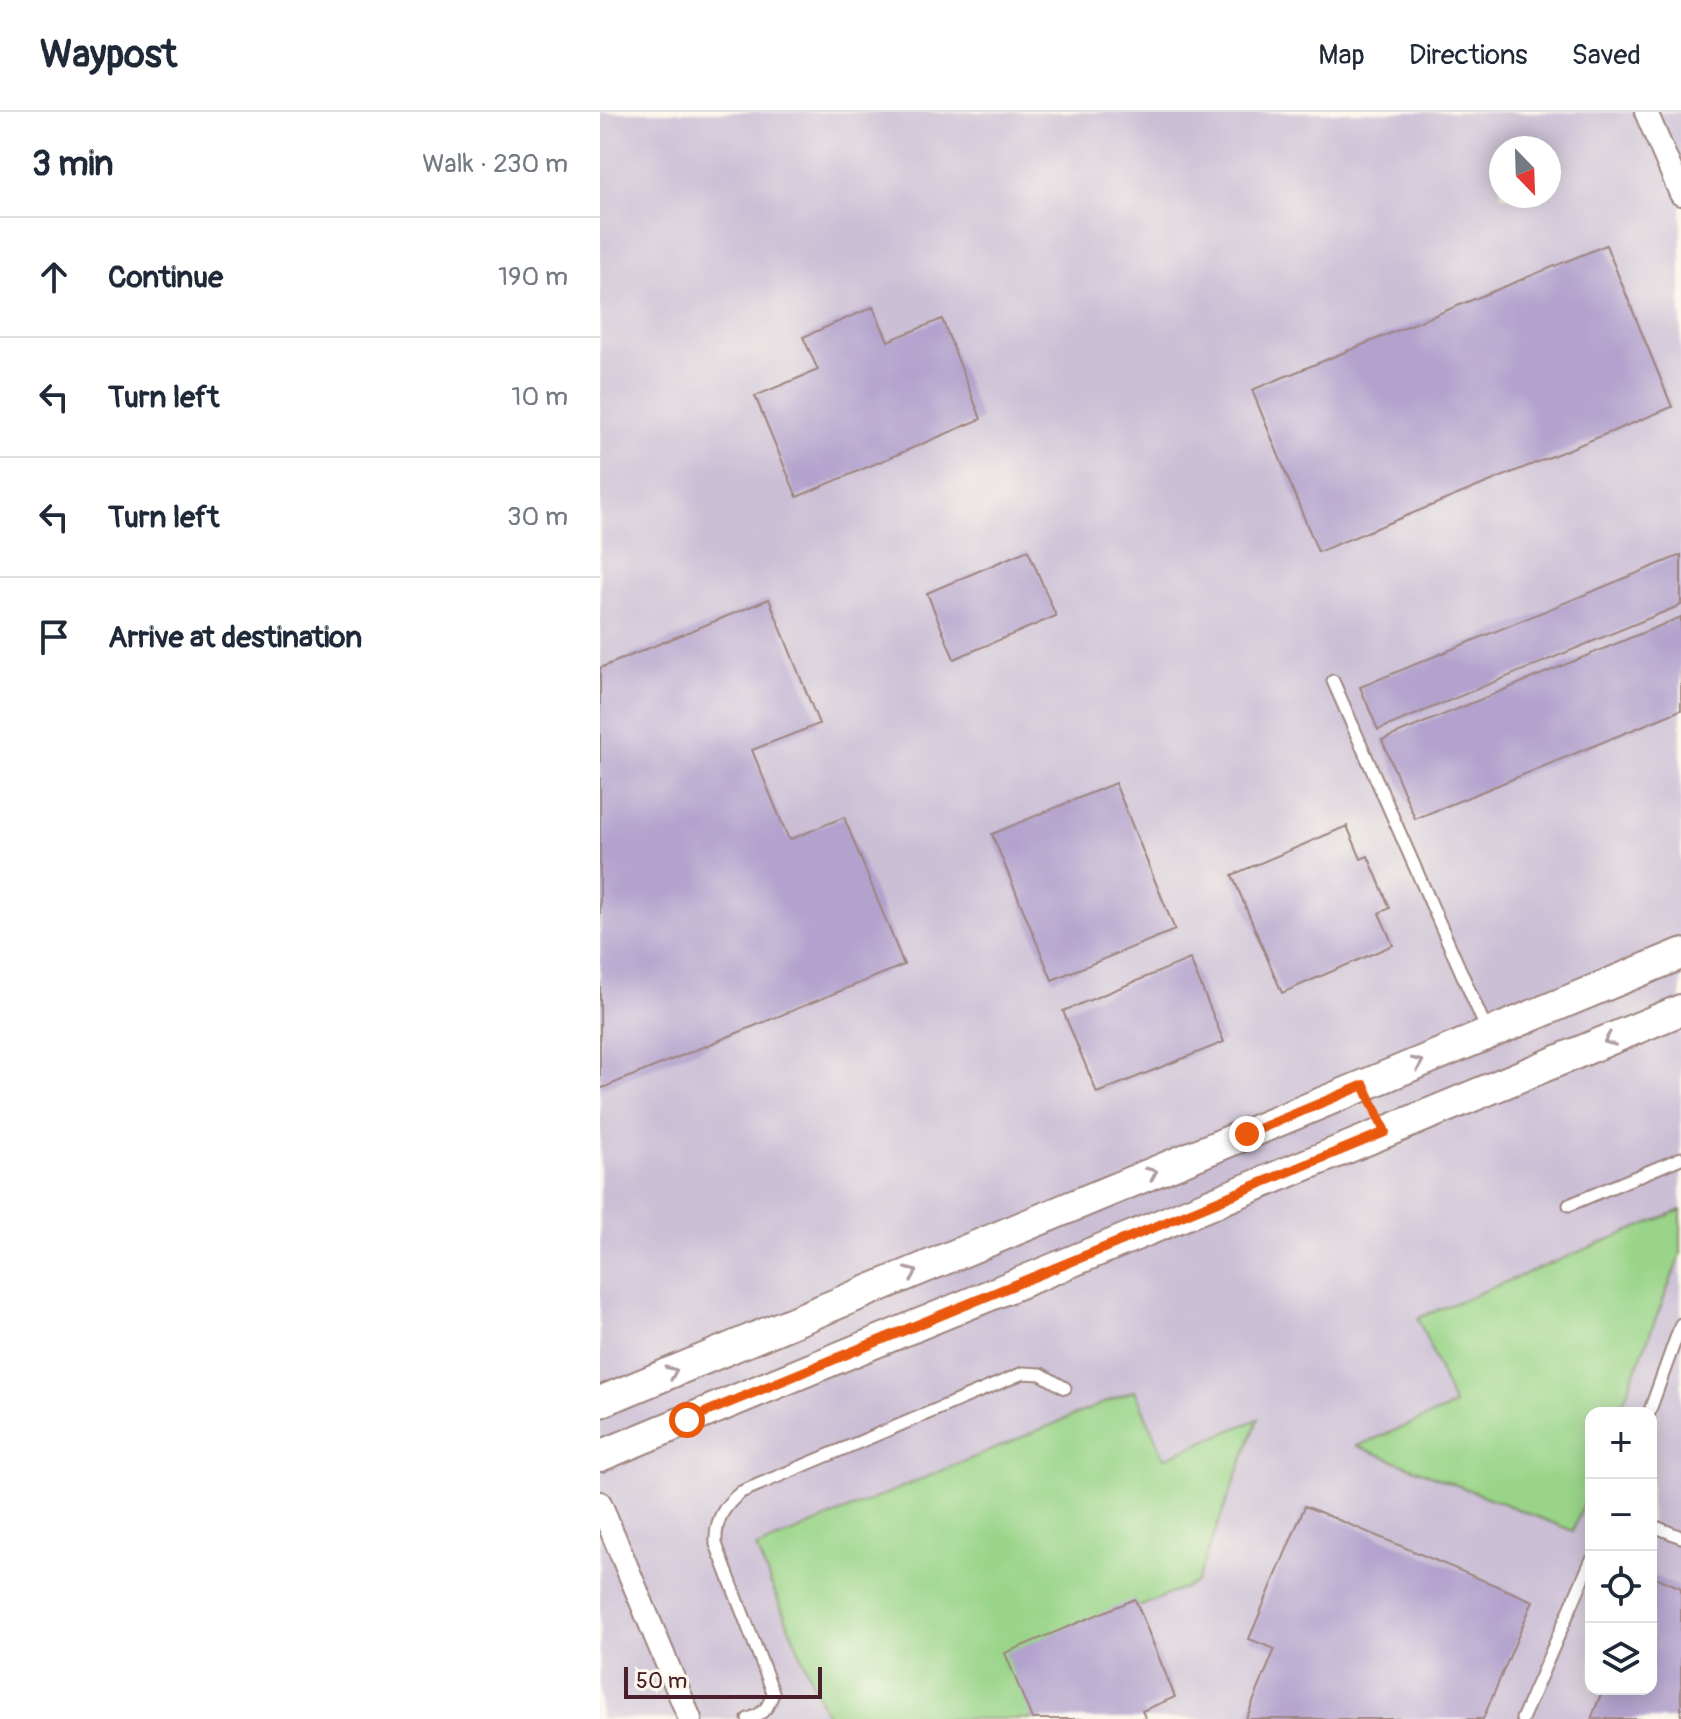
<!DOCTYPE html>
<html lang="en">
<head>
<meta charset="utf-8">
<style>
	body { margin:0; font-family:Pangolin,sans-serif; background:#f6f6f7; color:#1f2937 }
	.controls { position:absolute; right:24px; bottom:24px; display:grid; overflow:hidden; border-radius:16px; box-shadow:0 4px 20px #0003 }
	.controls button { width:72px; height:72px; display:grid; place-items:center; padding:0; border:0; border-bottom:2px solid #e0e1e3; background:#fff; color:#1f2937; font:40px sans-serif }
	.compass { position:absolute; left:889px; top:24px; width:72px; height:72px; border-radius:50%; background:#fff; box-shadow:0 4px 20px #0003; rotate:157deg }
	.scale { position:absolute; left:24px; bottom:20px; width:198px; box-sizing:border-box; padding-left:8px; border:4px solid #4a1f2b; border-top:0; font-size:22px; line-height:28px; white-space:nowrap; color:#4a1f2b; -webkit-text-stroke:6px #fbf7ec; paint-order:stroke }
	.stop { position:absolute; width:24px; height:24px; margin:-18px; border:6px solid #ea580c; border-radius:50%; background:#fff }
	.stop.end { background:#ea580c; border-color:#fff; box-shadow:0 2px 8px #0008 }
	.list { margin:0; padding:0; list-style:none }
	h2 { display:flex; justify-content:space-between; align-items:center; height:104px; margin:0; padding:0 32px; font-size:34px }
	h2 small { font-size:26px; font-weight:400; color:#747a83 }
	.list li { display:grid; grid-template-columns:52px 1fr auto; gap:24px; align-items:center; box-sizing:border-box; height:120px; padding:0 32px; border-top:2px solid #e0e1e3 }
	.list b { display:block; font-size:30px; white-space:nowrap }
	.list em { font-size:26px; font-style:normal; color:#747a83 }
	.icon { flex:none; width:44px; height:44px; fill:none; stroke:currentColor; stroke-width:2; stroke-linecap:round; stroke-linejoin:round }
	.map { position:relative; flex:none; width:1081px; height:1607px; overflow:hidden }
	header { display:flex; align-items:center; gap:48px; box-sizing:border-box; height:112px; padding:0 40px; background:#fff; border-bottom:2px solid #e0e1e3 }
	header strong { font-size:38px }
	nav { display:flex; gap:44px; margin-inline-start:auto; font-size:28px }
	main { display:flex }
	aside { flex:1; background:#fff }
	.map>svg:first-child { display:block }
</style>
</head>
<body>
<header>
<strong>Waypost</strong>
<nav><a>Map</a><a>Directions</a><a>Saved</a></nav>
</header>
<main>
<aside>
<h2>3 min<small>Walk · 230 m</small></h2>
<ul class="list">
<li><svg class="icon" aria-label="ahead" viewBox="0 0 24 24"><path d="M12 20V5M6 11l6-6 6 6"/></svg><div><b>Continue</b></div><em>190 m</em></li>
<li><svg class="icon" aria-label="left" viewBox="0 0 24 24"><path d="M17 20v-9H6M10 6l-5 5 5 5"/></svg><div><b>Turn left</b></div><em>10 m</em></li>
<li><svg class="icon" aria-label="left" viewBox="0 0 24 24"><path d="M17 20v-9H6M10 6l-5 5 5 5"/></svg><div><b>Turn left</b></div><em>30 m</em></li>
<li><svg class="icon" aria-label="arrive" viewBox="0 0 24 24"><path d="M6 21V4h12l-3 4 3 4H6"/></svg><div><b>Arrive at destination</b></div></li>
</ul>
</aside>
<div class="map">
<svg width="1081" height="1607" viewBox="0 0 1081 1607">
	<rect width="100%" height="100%" fill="#fbf7ec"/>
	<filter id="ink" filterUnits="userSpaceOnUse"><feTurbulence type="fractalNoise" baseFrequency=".0125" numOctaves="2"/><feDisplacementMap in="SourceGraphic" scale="16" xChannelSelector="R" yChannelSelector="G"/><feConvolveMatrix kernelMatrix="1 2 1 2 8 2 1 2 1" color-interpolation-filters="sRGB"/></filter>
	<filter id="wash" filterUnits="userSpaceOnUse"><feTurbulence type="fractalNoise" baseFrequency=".006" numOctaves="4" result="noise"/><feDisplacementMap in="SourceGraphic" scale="32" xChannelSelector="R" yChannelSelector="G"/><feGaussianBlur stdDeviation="1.8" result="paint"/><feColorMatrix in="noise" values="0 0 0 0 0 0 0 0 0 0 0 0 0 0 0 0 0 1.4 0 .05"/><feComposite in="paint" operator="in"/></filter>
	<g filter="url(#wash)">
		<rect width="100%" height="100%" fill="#f1ebd3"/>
		<!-- industrial -->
		<path fill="#cbbfd5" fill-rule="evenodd" d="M0,0h1081v1607h-1081zM901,36h48v48h-48zM991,1301h60v276h-60z"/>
		<!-- green -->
		<g fill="#99d488" stroke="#727a5a" stroke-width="2">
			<path d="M1081,1098v44l-62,159h-28v72l-18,46 -216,-85 97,-40 -36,-88z"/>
			<path d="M535,1278l29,68 94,-39 -62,164 -182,76 25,60h-211l-72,-171z"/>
		</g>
		<g id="blocks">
			<!-- building -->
			<g fill="#b2a2cd">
				<path d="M1006,133l66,162 -354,145 -66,-162z"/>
				<path d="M273,195l15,34 54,-22 39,100 -184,78 -42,-101 63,-26 -15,-33z"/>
				<path d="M428,438l28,66 -102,43 -27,-66z"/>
				<path d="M1081,443v50l-303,125 -18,-43z"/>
				<path d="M169,487l50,125 -67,26 37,90 55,-23 60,148 -304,124v-421z"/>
				<path d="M1081,505v93l-266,109 -33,-79z"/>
				<path d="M515,671l60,147 -123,50 -60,-146z"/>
				<path d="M747,714l14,33 7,-3 22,52 -11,5 14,32 -111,48 -50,-118z"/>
				<path d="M590,847l34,83 -127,51 -34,-82z"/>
				<path d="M705,1394l228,95 -50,118h-237l29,-70 -26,-10z"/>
				<path d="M1051,1463l30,13v131h-90l12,-30h48z"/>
				<path d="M535,1487l40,98 -33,14 4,8h-114l-27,-66z"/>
			</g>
		</g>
	</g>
	<g filter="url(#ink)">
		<use href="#blocks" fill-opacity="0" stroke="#9e857f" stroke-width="2"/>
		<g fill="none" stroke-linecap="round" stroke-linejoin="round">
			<!-- lane casing -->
			<g stroke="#9e857f" stroke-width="15">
				<g id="lane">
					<path d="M733,569l155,352"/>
					<path d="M969,1093l112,-47"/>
					<path d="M1049,1301l32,-89"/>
					<path d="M1051,1413l30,12"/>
					<path d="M148,1607c16,-5 21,-12 25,-27l-57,-148c-1,-24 7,-37 25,-52l282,-119 18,1 24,14"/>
					<path d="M922,1607l69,-158"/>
				</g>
			</g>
			<!-- street casing -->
			<g stroke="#9e857f" stroke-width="26">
				<g id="street">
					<path d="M1046,0l35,82"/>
					<path d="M0,1391l90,216"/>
				</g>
			</g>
			<!-- secondary casing -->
			<g stroke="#9e857f" stroke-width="34">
				<g id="secondary">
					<path d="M0,1290l1081,-448"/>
					<path d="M0,1344l1081,-446"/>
				</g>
			</g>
			<!-- lane -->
			<use href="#lane" stroke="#fff" stroke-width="11"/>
			<!-- street -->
			<use href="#street" stroke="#fff" stroke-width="22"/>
			<!-- secondary -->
			<use href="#secondary" stroke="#fff" stroke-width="30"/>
		</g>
		<!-- one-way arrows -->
		<defs><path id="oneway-chevron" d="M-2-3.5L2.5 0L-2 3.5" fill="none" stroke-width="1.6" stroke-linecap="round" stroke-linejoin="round" transform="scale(2)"/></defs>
		<g stroke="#ae9aa0">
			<use href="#oneway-chevron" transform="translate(1009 928) rotate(158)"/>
			<use href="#oneway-chevron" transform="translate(818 951) rotate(-23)"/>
			<use href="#oneway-chevron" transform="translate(552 1061) rotate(-23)"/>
			<use href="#oneway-chevron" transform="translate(312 1161) rotate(-23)"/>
			<use href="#oneway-chevron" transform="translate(72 1260) rotate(-23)"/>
		</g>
	</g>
	<g fill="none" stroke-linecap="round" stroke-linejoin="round" filter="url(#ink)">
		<!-- route -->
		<path stroke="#ea580c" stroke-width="10" d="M87,1308l698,-288 -21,-47 -117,49"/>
	</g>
</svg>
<div class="controls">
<button>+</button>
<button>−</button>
<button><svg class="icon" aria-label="locate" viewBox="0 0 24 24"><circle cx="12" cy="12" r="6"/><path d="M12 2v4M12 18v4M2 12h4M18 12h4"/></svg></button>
<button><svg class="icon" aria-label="layers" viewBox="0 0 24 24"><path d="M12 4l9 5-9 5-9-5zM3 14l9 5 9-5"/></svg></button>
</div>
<svg class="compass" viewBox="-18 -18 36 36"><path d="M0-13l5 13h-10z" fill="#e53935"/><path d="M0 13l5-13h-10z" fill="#747a83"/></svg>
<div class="scale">50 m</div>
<div class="stop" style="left:87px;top:1308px"></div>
<div class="stop end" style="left:647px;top:1022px"></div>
</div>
</main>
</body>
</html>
